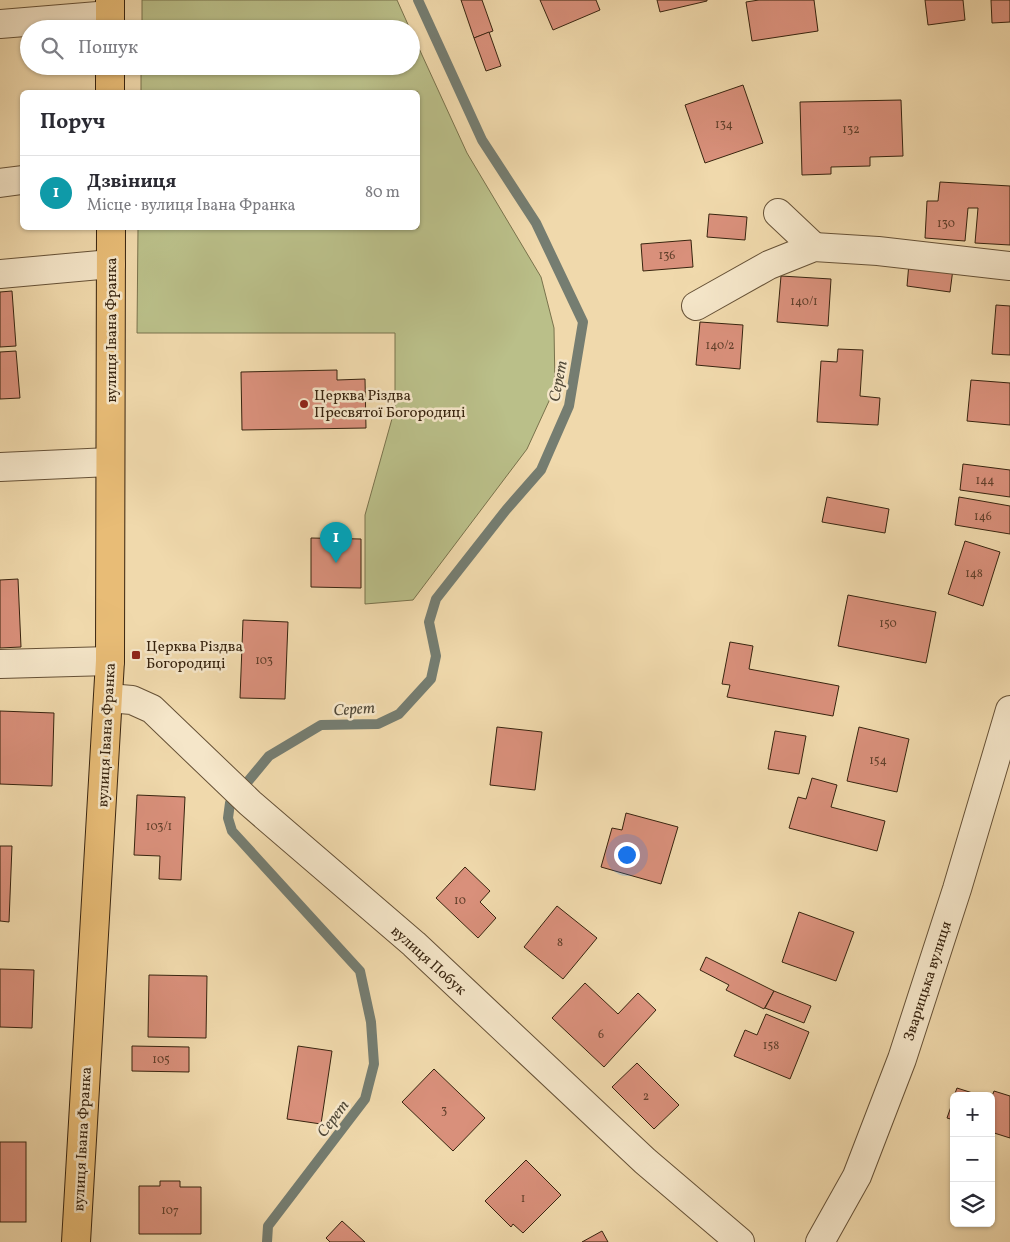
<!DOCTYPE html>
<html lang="uk">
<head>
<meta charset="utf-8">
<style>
	body { margin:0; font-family:Vollkorn,serif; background:#f7f7f7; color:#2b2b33 }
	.controls { position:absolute; right:15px; bottom:15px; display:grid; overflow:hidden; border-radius:8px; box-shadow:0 1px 4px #0004 }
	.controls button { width:45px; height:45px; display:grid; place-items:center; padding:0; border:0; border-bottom:1px solid #e1e1e2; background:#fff; color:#2b2b33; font:25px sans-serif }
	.you { position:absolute; left:626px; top:854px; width:18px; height:18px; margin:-12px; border:4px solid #fff; border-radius:50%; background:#1a73e8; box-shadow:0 0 0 8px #1a73e833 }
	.badge { display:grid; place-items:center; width:32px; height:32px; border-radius:50%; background:#ea580c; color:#fff; font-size:16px; font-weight:700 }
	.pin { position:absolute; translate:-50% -41px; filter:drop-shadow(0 1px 2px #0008) }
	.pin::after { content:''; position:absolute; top:26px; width:18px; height:15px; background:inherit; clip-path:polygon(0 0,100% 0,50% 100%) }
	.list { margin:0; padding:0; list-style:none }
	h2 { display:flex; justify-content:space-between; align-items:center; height:65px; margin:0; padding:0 20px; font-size:21px }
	h2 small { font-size:16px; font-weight:400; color:#7c7c81 }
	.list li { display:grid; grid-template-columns:32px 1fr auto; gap:15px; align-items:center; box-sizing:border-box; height:75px; padding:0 20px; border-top:1px solid #e1e1e2 }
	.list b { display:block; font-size:19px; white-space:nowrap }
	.list p { margin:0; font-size:16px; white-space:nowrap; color:#7c7c81 }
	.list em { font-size:16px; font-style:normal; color:#7c7c81 }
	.icon { flex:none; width:28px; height:28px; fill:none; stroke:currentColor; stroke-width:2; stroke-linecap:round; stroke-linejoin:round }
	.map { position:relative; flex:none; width:1010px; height:1242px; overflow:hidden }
	.search { position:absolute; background:#fff; box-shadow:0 1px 4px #0004; left:20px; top:20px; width:400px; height:55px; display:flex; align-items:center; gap:12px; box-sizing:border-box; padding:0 18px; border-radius:28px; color:#7c7c81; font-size:19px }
	.panel { position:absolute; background:#fff; box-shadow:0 1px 4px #0004; left:20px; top:90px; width:400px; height:140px; border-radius:8px }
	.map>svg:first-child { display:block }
</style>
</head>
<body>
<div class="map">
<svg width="1010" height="1242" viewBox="0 0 1010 1242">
	<rect width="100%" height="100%" fill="#f0d9ac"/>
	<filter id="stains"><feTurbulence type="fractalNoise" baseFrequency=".004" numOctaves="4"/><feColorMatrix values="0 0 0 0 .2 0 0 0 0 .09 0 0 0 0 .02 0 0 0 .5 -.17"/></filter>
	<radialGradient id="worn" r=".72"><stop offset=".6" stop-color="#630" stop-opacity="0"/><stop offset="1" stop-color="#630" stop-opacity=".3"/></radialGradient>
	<!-- green -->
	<g fill="#babf89" stroke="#79724c">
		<path d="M142,0h255l13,29h-268z"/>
		<path d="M411,31l56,122 74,124 13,51 1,60 -28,61 -114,151 -48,4v-89l30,-107v-75h-258l1,-105h280v-136h-277v-26h270z"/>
	</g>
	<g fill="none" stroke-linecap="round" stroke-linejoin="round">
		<!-- stream -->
		<path stroke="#757d71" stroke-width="10" d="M267,1242l1,-16 97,-127 9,-35 -3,-42 -11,-51 -128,-140 -4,-13 2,-15 39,-47 52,-31 57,-1 21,-10 32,-35 5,-23 -7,-34 7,-23 70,-89 35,-40 28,-64 14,-84 -47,-99 -54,-83 -64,-140"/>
	</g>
	<!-- building -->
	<g fill="#d9907b" stroke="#38240f">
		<path d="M461,0h21l11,31 -19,7z"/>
		<path d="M540,0h56l4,10 -47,20z"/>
		<path d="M657,0h50v1l-47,11z"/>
		<path d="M759,0h55l4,31 -66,10 -6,-39z"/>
		<path d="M925,0h38l2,20 -37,5z"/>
		<path d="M991,0h19v22l-18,1z"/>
		<path d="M489,32l12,34 -15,5 -12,-33z"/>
		<path d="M743,85l20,58 -58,20 -20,-58z"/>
		<path d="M901,100l2,56 -33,1v9l-39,1v7l-29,1 -2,-73z"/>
		<path d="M940,182l70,4v59l-35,-2 3,-35h-10l-3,33 -40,-3 2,-37h11z"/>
		<path d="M709,214l38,3 -2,23 -38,-3z"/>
		<path d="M691,240l2,27 -50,4 -2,-27z"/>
		<path d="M909,263l44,6 -3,23 -43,-6z"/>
		<path d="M781,276l50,3 -3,47 -51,-4z"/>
		<path d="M12,291l4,55 -16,1v-55z"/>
		<path d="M996,305l14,1v49l-18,-1z"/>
		<path d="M700,322l43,3 -3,44 -44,-4z"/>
		<path d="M838,349l25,1 -3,46 20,2 -2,27 -61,-3 4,-61 16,1z"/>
		<path d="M16,351l4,47 -20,1v-47z"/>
		<path d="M337,370v10l28,-1 1,49 -124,2 -1,-58z"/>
		<path d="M971,380l39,3v42l-43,-4z"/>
		<path d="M963,464l47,6v27l-50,-7z"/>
		<path d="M827,497l62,12 -4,24 -63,-11z"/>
		<path d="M959,497l51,9v28l-55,-9z"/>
		<path d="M311,538l50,1v49l-50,-1z"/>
		<path d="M965,541l35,11 -17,54 -35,-12z"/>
		<path d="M18,579l3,68 -21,1v-68z"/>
		<path d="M848,595l88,17 -10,51 -88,-17z"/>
		<path d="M243,620l45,2 -3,77 -45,-1z"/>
		<path d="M730,642l23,4 -4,23 90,17 -6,30 -106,-19 3,-12 -8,-1z"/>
		<path d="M0,711l54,2 -2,73 -52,-2z"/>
		<path d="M497,727l45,5 -7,58 -45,-5z"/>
		<path d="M859,727l50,12 -12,53 -50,-11z"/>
		<path d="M775,731l31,5 -7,38 -31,-5z"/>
		<path d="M812,778l25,7 -6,22 54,14 -8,30 -88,-23 9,-31 8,2z"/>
		<path d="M137,795l48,2 -4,83 -22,-1 1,-23 -26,-1z"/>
		<path d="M626,813l52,14 -17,57 -60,-17 11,-39 10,2z"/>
		<path d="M0,846h12l-3,76 -9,-1z"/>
		<path d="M465,867l25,24 -10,11 16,16 -18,20 -42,-40z"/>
		<path d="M557,906l40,32 -34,41 -39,-32z"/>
		<path d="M799,912l55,20 -18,49 -54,-19z"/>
		<path d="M706,957l68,34 -10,18 -38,-19 3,-5 -29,-15z"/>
		<path d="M0,969l34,1 -2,58 -32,-1z"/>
		<path d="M149,975l58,1 -1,62 -58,-1z"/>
		<path d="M585,983l33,31 20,-21 18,17 -52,57 -52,-49z"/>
		<path d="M774,991l37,15 -7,17 -39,-15z"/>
		<path d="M766,1014l43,18 -19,47 -56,-23 11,-26 12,5z"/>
		<path d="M132,1046l57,1v25l-57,-1z"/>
		<path d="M298,1046l34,5 -11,73 -34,-5z"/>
		<path d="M637,1063l42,42 -25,24 -42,-42z"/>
		<path d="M434,1069l51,49 -32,33 -51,-49z"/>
		<path d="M957,1088l25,8h-28z"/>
		<path d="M994,1091l16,5v42l-19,-6v-33z"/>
		<path d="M954,1098v22l-7,-2z"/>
		<rect x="0" y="1142" width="26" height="80"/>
		<path d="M526,1160l35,35 -38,38 -10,-9 -2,3 -26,-26z"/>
		<path d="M160,1181h20v6h21v47h-62v-48h21z"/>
		<path d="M342,1221l23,21h-35l-4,-4z"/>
		<path d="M602,1231l6,11h-26z"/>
	</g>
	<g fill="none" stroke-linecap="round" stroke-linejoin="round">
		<!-- minor casing -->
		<g stroke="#665136" stroke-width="30">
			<g id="minor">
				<path d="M0,24l110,-9"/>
				<path d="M0,183l22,-3"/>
				<path d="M778,213l36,34"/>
				<path d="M0,274l111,-10"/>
				<path d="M696,306l73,-41 45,-18 64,4 132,15"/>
				<path d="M0,467l110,-5"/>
				<path d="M0,664l110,-3"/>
				<path d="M108,698l24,2 20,9 98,94 164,141 231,217 95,81"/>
				<path d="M820,1242l37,-66 45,-117 55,-170 53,-179"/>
			</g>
		</g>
		<!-- major casing -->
		<g stroke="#38240f" stroke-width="30">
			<g id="major">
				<path d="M110,0v29"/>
				<path d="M110,66v26"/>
				<path d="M76,1242l34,-581 1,-433"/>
			</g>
		</g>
		<!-- minor -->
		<use href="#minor" stroke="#f5e6c9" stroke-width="28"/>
		<!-- major -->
		<use href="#major" stroke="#e8bc76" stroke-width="28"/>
	</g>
	<!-- markers -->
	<g fill="#8f2418" stroke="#f5e6c9" stroke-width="2">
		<circle cx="304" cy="404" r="5"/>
		<rect x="131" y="650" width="10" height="10" rx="2.5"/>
	</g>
	<g text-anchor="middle" stroke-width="5" stroke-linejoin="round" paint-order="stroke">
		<!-- number labels -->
		<g font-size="12" fill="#603f2a">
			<text x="724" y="128">134</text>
			<text x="851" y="133">132</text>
			<text x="946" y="227">130</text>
			<text x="667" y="259">136</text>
			<text x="804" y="305">140/1</text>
			<text x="720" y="349">140/2</text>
			<text x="985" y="484">144</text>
			<text x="983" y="520">146</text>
			<text x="974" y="577">148</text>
			<text x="888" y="627">150</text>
			<text x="264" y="664">103</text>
			<text x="878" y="764">154</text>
			<text x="159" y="830">103/1</text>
			<text x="460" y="904">10</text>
			<text x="560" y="946">8</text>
			<text x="601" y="1038">6</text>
			<text x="771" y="1049">158</text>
			<text x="161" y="1063">105</text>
			<text x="646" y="1100">2</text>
			<text x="444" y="1114">3</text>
			<text x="523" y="1202">1</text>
			<text x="170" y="1214">107</text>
		</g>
		<!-- street labels -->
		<g font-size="15" fill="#38240f" stroke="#f5e6c9">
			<text transform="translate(111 330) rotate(-90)" y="5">вулиця Івана Франка</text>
			<text transform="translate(106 735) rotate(-87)" y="5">вулиця Івана Франка</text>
			<text transform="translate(429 960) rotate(42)" y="5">вулиця Побук</text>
			<text transform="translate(927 981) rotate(-72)" y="5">Зварицька вулиця</text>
			<text transform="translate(82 1139) rotate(-87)" y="5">вулиця Івана Франка</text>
		</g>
		<!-- poi labels -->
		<g font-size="15" fill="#38240f" stroke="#f5e6c9" text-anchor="start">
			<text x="314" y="400">Церква Різдва<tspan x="314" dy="17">Пресвятої Богородиці</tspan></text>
			<text x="146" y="651">Церква Різдва<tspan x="146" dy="17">Богородиці</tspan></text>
		</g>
		<!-- water labels -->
		<g font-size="16" font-style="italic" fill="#514938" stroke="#f5e6c9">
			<text transform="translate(557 381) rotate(-79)" y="6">Серет</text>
			<text transform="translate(354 708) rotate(-4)" y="6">Серет</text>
			<text transform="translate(332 1118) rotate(-53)" y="6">Серет</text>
		</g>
	</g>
	<rect width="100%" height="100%" filter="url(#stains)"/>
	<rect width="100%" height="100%" fill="url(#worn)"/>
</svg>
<div class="controls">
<button>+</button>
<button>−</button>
<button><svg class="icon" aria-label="layers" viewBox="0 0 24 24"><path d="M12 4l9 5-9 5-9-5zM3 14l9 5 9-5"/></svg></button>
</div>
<div class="you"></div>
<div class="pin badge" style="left:336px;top:563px;background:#0f9aa8">1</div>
<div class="search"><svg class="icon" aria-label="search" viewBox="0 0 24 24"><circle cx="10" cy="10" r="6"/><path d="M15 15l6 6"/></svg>Пошук</div>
<section class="panel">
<h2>Поруч<small></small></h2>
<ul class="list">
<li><span class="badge" style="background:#0f9aa8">1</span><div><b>Дзвіниця</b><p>Місце · вулиця Івана Франка</p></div><em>80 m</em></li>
</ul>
</section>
</div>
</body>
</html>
